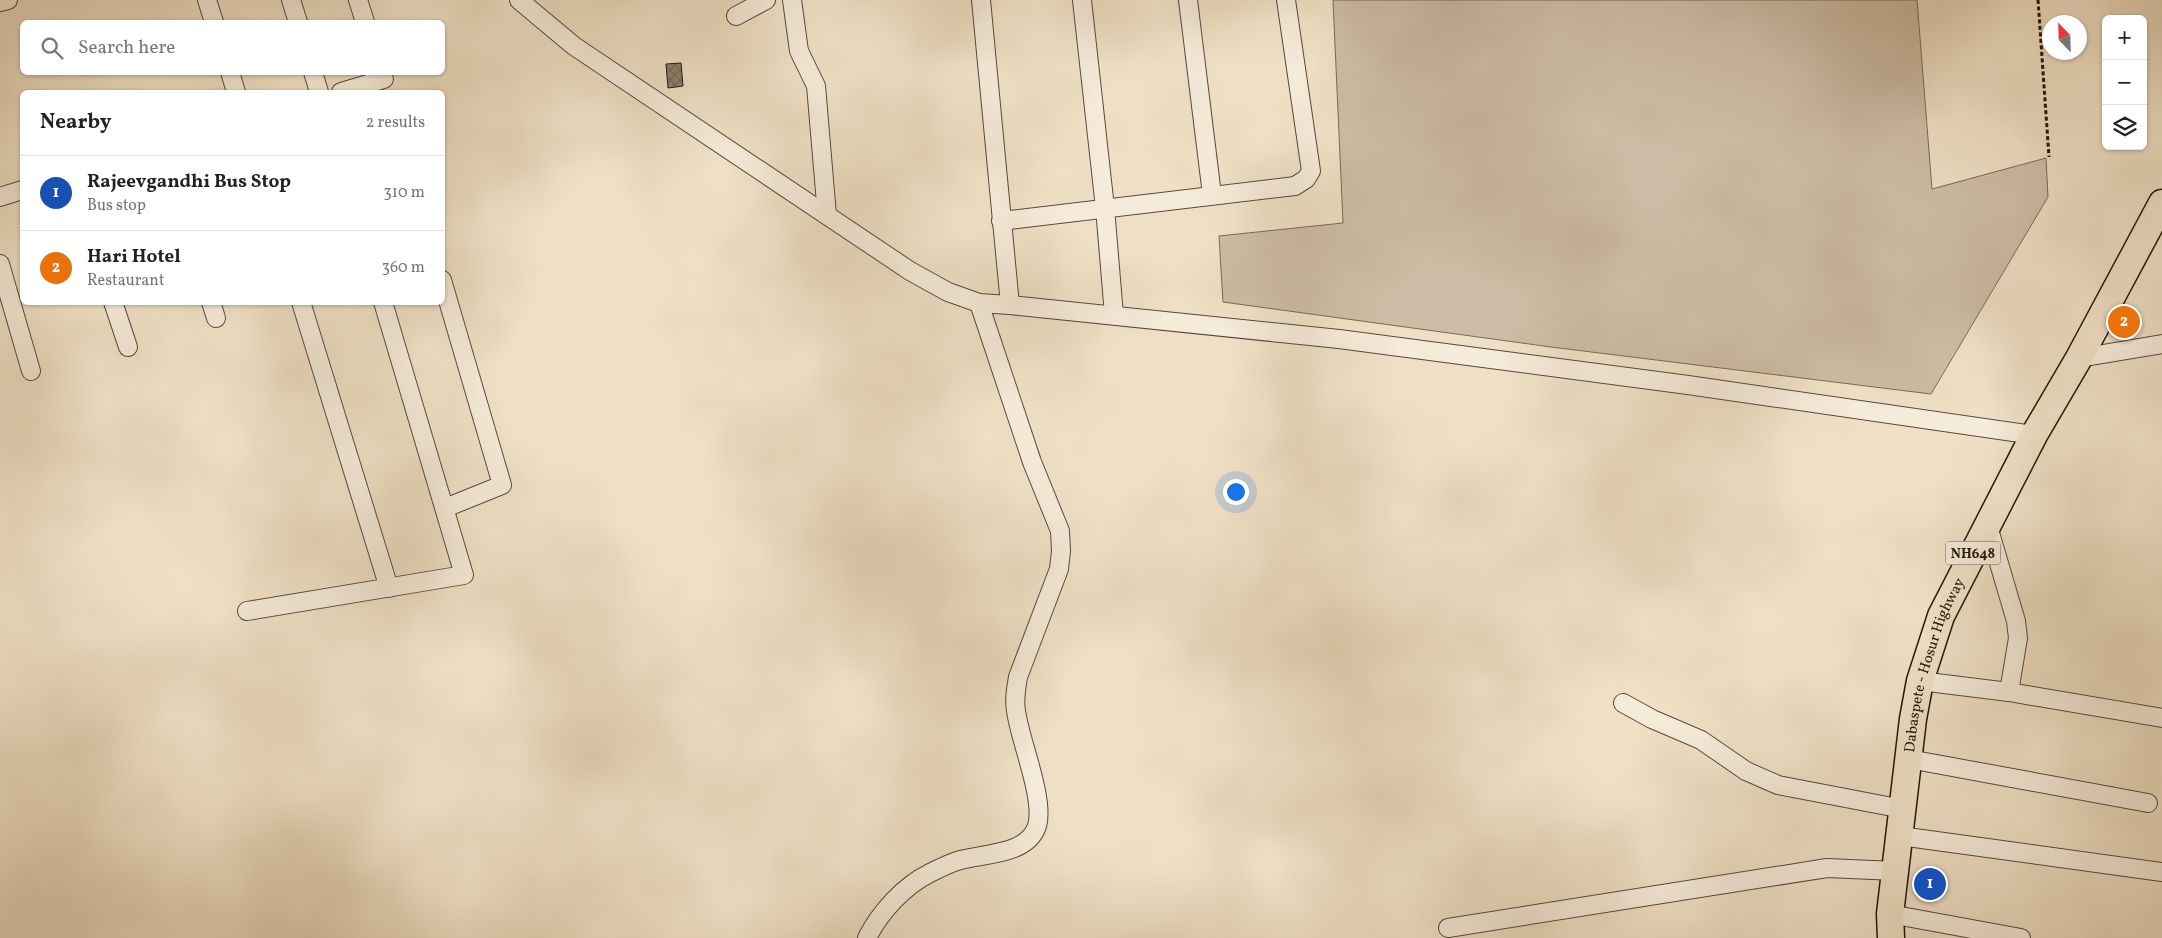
<!DOCTYPE html>
<html lang="en">
<head>
<meta charset="utf-8">
<style>
	body { margin:0; font-family:Vollkorn,serif; background:#f6f6f6; color:#222 }
	.controls { position:absolute; right:15px; top:15px; display:grid; overflow:hidden; border-radius:8px; box-shadow:0 1px 4px #0004 }
	.controls button { width:45px; height:45px; display:grid; place-items:center; padding:0; border:0; border-bottom:1px solid #e0e0e0; background:#fff; color:#222; font:25px sans-serif }
	.compass { position:absolute; left:2042px; top:15px; width:45px; height:45px; border-radius:50%; background:#fff; box-shadow:0 1px 4px #0004; rotate:337deg }
	.you { position:absolute; left:1235px; top:491px; width:18px; height:18px; margin:-12px; border:4px solid #fff; border-radius:50%; background:#1a73e8; box-shadow:0 0 0 8px #1a73e833 }
	.badge { display:grid; place-items:center; width:32px; height:32px; border-radius:50%; background:#0f766e; color:#fff; font-size:16px; font-weight:700 }
	.pin { position:absolute; translate:-50% -50%; border:2px solid #fff; box-shadow:0 1px 5px #0006 }
	.list { margin:0; padding:0; list-style:none }
	h2 { display:flex; justify-content:space-between; align-items:center; height:65px; margin:0; padding:0 20px; font-size:21px }
	h2 small { font-size:16px; font-weight:400; color:#767676 }
	.list li { display:grid; grid-template-columns:32px 1fr auto; gap:15px; align-items:center; box-sizing:border-box; height:75px; padding:0 20px; border-top:1px solid #e0e0e0 }
	.list b { display:block; font-size:19px; white-space:nowrap }
	.list p { margin:0; font-size:16px; white-space:nowrap; color:#767676 }
	.list em { font-size:16px; font-style:normal; color:#767676 }
	.icon { flex:none; width:28px; height:28px; fill:none; stroke:currentColor; stroke-width:2; stroke-linecap:round; stroke-linejoin:round }
	.map { position:relative; flex:none; width:2162px; height:938px; overflow:hidden }
	.search { position:absolute; background:#fff; box-shadow:0 1px 4px #0004; left:20px; top:20px; width:425px; height:55px; display:flex; align-items:center; gap:12px; box-sizing:border-box; padding:0 18px; border-radius:8px; color:#767676; font-size:19px }
	.panel { position:absolute; background:#fff; box-shadow:0 1px 4px #0004; left:20px; top:90px; width:425px; height:215px; border-radius:8px }
	.map>svg:first-child { display:block }
</style>
</head>
<body>
<div class="map">
<svg width="2162" height="938" viewBox="0 0 2162 938">
	<defs>
		<pattern id="building-cross-hatch" width="8" height="8" patternUnits="userSpaceOnUse" patternTransform="scale(1.25)"><rect width="8" height="8" fill="#8e7f6d"/><path d="M0 0l8 8M0 8l8-8" fill="none" stroke="#746758"/></pattern>
	</defs>
	<rect width="100%" height="100%" fill="#efe0c5"/>
	<filter id="stains"><feTurbulence type="fractalNoise" baseFrequency=".004" numOctaves="4"/><feColorMatrix values="0 0 0 0 .2 0 0 0 0 .09 0 0 0 0 .02 0 0 0 .5 -.17"/></filter>
	<radialGradient id="worn" r=".72"><stop offset=".6" stop-color="#630" stop-opacity="0"/><stop offset="1" stop-color="#630" stop-opacity=".3"/></radialGradient>
	<!-- green -->
	<path fill="#cdbda6" stroke="#79695a" d="M1333,0h584l15,189 114,-31 2,39 -117,197 -380,-47 -328,-45 -4,-66 124,-13z"/>
	<!-- building -->
	<path fill="url(#building-cross-hatch)" stroke="#25150e" d="M681,63l2,23 -15,2 -2,-24z"/>
	<g fill="none" stroke-linecap="round" stroke-linejoin="round">
		<!-- minor casing -->
		<g stroke="#58483c" stroke-width="20">
			<g id="minor">
				<path d="M207,0l7,22"/>
				<path d="M291,0l7,22"/>
				<path d="M358,0l7,22"/>
				<path d="M519,0l55,46 336,225 38,21 31,11 31,2 329,34 349,46 346,50"/>
				<path d="M792,0l7,51 17,35 11,129"/>
				<path d="M981,0l29,305"/>
				<path d="M1082,0l23,208 9,107"/>
				<path d="M1188,0l24,195"/>
				<path d="M0,2l8,-2"/>
				<path d="M736,16l30,-16"/>
				<path d="M230,72l6,20"/>
				<path d="M313,72l6,20"/>
				<path d="M341,92l43,-13"/>
				<path d="M0,197l22,-7"/>
				<path d="M1001,221l294,-35 11,-7 5,-8 -25,-171"/>
				<path d="M0,264l31,107"/>
				<path d="M442,280l60,205 -57,23"/>
				<path d="M113,302l15,45"/>
				<path d="M211,302l5,16"/>
				<path d="M301,302l88,286"/>
				<path d="M2079,358l83,-14"/>
				<path d="M1988,526l28,95 2,17 -9,54"/>
				<path d="M247,611l217,-36 -81,-273"/>
				<path d="M1920,681l89,11 153,26"/>
				<path d="M1623,703l29,16 49,21 45,31 32,14 125,24"/>
				<path d="M1909,759l239,44"/>
				<path d="M1900,836l262,36"/>
				<path d="M1890,914l131,24"/>
				<path d="M1448,928l379,-60 69,3"/>
				<path d="M867,938c13,-26 37,-52 63,-65 8,-4 18,-9 27,-12 25,-8 70,-5 80,-35 8,-27 -17,-85 -21,-115 -2,-11 0,-22 2,-34l41,-108 2,-18 -1,-20 -28,-69 -53,-159"/>
			</g>
		</g>
		<!-- highway casing -->
		<g stroke="#25150e" stroke-width="29">
			<g id="highway">
				<path id="s1" d="M1891,938l-1,-24 23,-195 7,-38 21,-65 93,-181 45,-77 83,-155"/>
			</g>
		</g>
		<!-- path -->
		<path stroke="#25150e" stroke-width="3" stroke-dasharray="4 2.5" stroke-linecap="butt" d="M2038,0l11,157"/>
		<!-- minor -->
		<use href="#minor" stroke="#f5ebd9" stroke-width="18"/>
		<!-- highway -->
		<use href="#highway" stroke="#efe0c5" stroke-width="26"/>
	</g>
	<g text-anchor="middle" stroke-width="4.5" stroke-linejoin="round" paint-order="stroke">
		<!-- shield labels -->
		<rect fill="#f5ebd9" stroke="#63554b" stroke-width="1" x="1945.5" y="541.5" width="55" height="23" rx="4"/>
		<g font-size="14" font-weight="bold" fill="#25150e">
			<text x="1973" y="558">NH648</text>
		</g>
		<!-- street labels -->
		<g font-size="15" fill="#25150e" stroke="#f5ebd9">
			<text dy="5" stroke="none"><textPath href="#s1" startOffset="278">Dabaspete - Hosur Highway</textPath></text>
		</g>
	</g>
	<rect width="100%" height="100%" filter="url(#stains)"/>
	<rect width="100%" height="100%" fill="url(#worn)"/>
</svg>
<div class="controls">
<button>+</button>
<button>−</button>
<button><svg class="icon" aria-label="layers" viewBox="0 0 24 24"><path d="M12 4l9 5-9 5-9-5zM3 14l9 5 9-5"/></svg></button>
</div>
<svg class="compass" viewBox="-18 -18 36 36"><path d="M0-13l5 13h-10z" fill="#e53935"/><path d="M0 13l5-13h-10z" fill="#767676"/></svg>
<div class="you"></div>
<div class="pin badge" style="left:1930px;top:884px;background:#1a4fb4">1</div>
<div class="pin badge" style="left:2124px;top:322px;background:#e8710a">2</div>
<div class="search"><svg class="icon" aria-label="search" viewBox="0 0 24 24"><circle cx="10" cy="10" r="6"/><path d="M15 15l6 6"/></svg>Search here</div>
<section class="panel">
<h2>Nearby<small>2 results</small></h2>
<ul class="list">
<li><span class="badge" style="background:#1a4fb4">1</span><div><b>Rajeevgandhi Bus Stop</b><p>Bus stop</p></div><em>310 m</em></li>
<li><span class="badge" style="background:#e8710a">2</span><div><b>Hari Hotel</b><p>Restaurant</p></div><em>360 m</em></li>
</ul>
</section>
</div>
</body>
</html>
